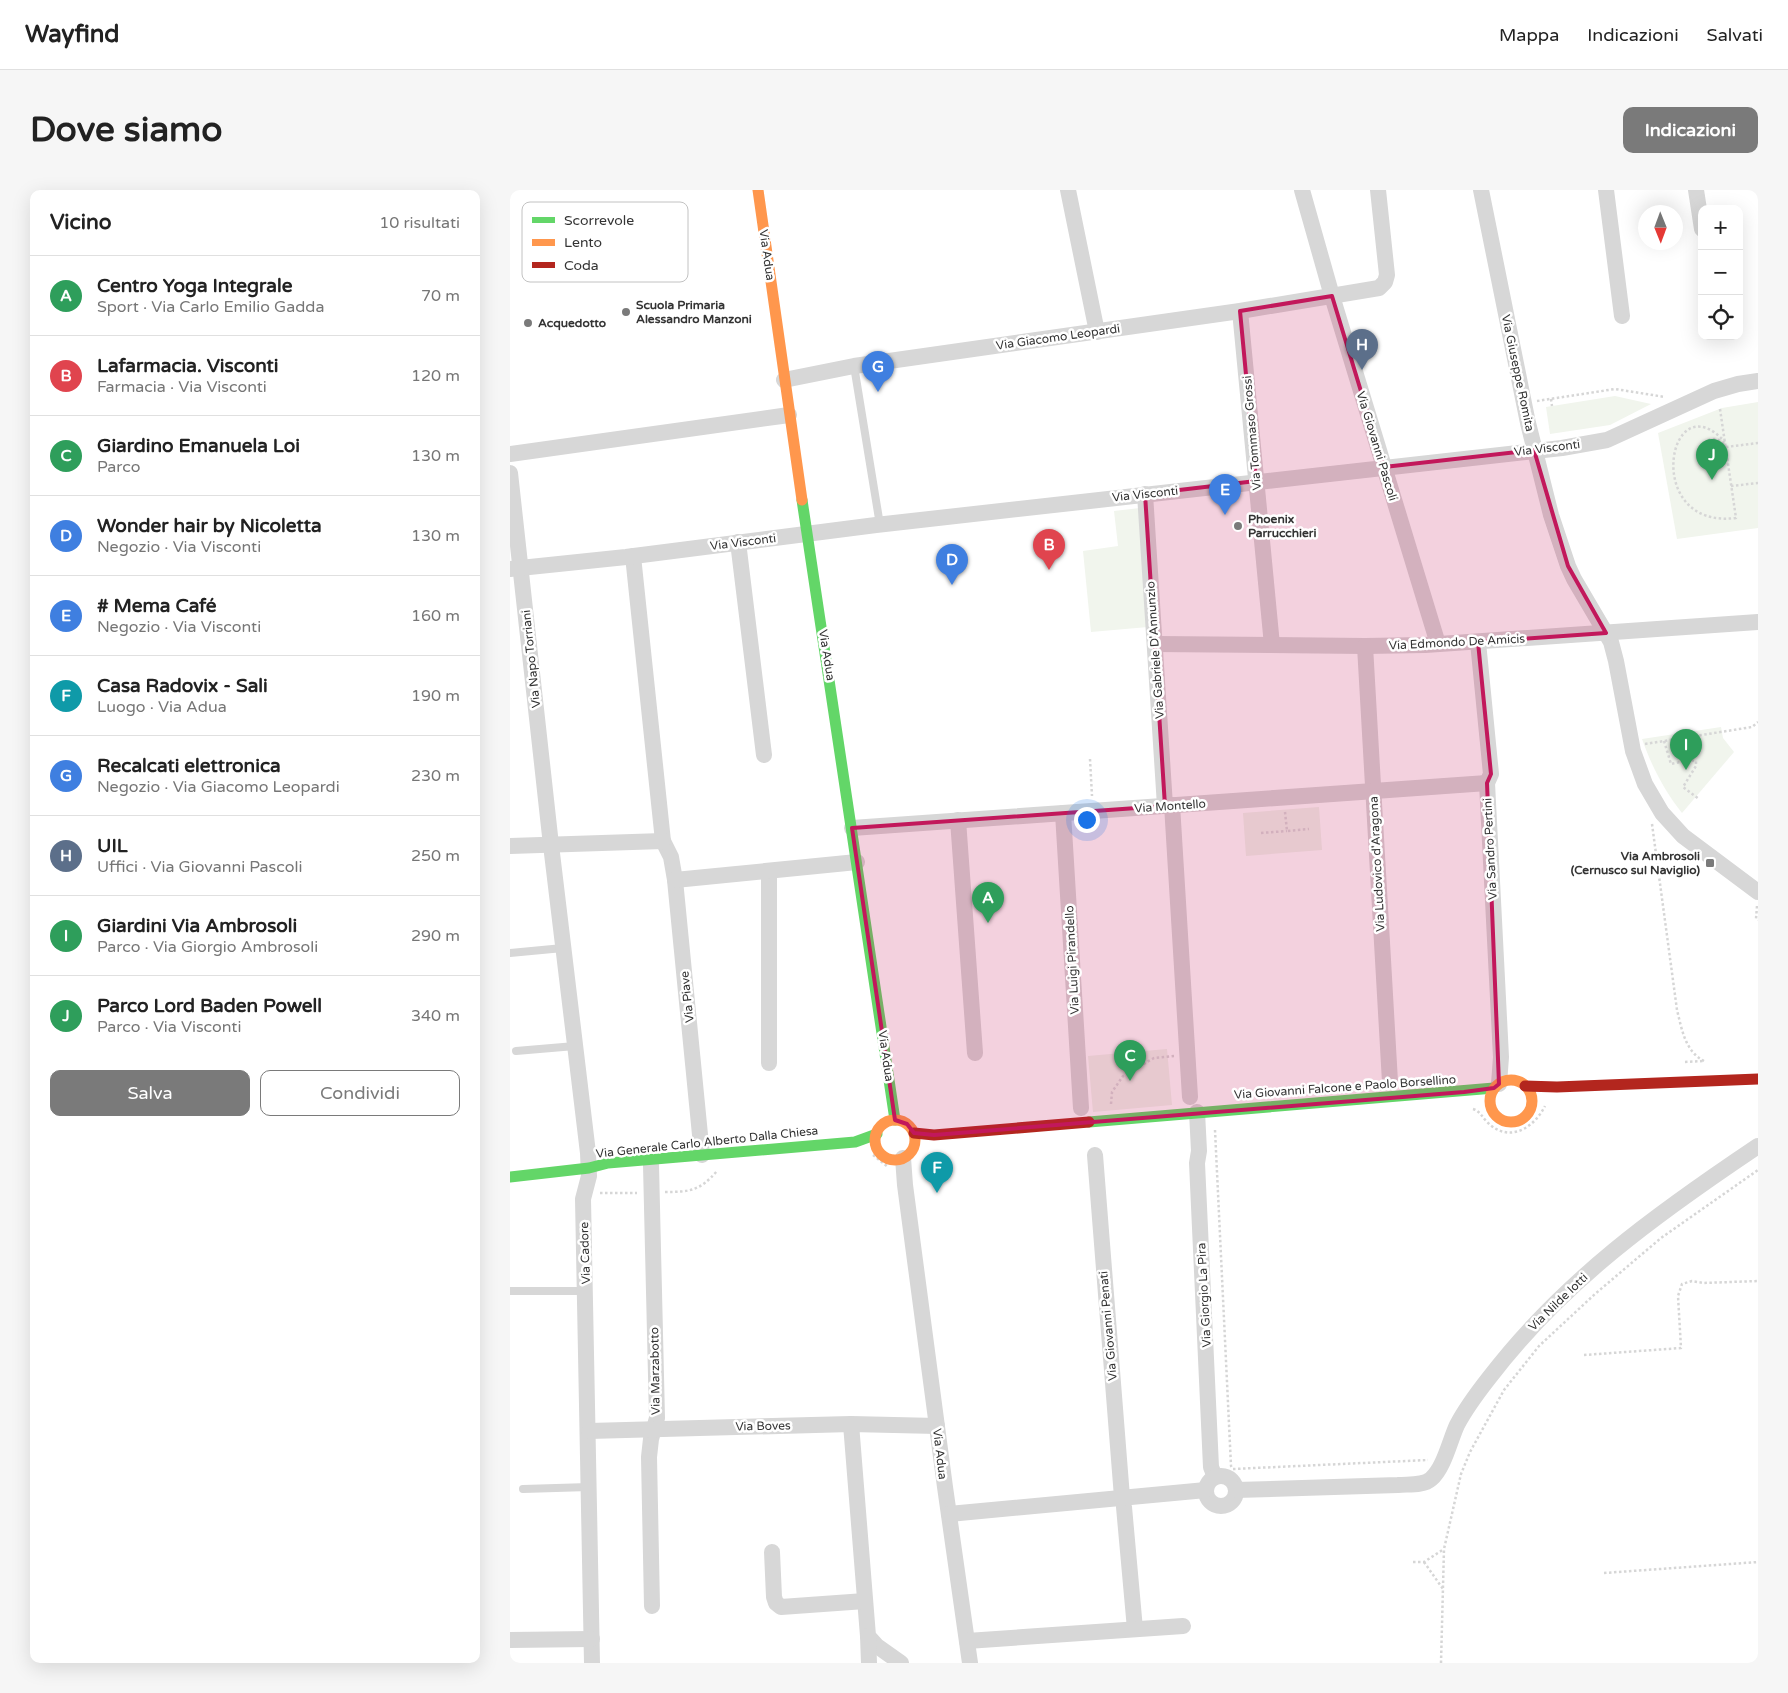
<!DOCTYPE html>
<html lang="it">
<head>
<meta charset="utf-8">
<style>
	body { margin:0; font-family:"Varela Round",sans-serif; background:#f6f6f6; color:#222 }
	.controls { position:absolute; right:15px; top:15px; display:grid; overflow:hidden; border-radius:10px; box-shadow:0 5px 20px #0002 }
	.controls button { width:45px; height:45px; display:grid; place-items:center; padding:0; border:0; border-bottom:1px solid #e0e0e0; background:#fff; color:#222; font:25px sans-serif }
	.compass { position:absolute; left:1128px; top:15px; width:45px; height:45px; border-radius:50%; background:#fff; box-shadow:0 5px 20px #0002; rotate:179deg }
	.you { position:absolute; left:576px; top:629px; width:18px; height:18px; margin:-12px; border:4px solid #fff; border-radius:50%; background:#1a73e8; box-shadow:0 0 0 8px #1a73e833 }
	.badge { display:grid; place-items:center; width:32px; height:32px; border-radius:50%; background:#7a7a7a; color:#fff; font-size:16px; font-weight:700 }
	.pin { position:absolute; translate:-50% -41px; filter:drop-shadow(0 1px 2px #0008) }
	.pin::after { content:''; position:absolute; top:26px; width:18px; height:15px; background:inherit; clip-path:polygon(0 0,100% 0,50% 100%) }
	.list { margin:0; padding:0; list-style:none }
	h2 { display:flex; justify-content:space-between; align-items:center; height:65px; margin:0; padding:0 20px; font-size:21px }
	h2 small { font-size:16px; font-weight:400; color:#767676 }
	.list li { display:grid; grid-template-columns:32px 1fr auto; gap:15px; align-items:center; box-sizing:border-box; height:80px; padding:0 20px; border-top:1px solid #e0e0e0 }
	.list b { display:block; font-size:19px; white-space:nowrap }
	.list p { margin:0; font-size:16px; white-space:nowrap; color:#767676 }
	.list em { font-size:16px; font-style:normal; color:#767676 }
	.actions { display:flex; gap:10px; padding:15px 20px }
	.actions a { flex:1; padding:11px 0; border:1px solid #7a7a7a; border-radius:10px; text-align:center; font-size:18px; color:#7a7a7a }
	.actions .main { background:#7a7a7a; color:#fff }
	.icon { flex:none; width:28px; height:28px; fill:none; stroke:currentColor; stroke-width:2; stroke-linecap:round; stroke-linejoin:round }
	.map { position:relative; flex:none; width:1248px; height:1473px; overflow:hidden; border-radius:10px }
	header { display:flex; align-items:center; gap:30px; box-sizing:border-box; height:70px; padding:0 25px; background:#fff; border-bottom:1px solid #e0e0e0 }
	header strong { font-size:24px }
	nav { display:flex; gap:28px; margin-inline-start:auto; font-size:18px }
	.intro { display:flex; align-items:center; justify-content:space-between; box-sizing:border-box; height:120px; padding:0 30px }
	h1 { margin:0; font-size:35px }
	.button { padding:12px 22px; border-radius:10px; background:#7a7a7a; color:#fff; font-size:18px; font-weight:700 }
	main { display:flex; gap:30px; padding:0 30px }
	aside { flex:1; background:#fff; border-radius:10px; box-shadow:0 5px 20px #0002 }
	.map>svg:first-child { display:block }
</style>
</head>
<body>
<header>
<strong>Wayfind</strong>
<nav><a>Mappa</a><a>Indicazioni</a><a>Salvati</a></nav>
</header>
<div class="intro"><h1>Dove siamo</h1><a class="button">Indicazioni</a></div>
<main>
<aside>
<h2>Vicino<small>10 risultati</small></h2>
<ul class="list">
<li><span class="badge" style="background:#2e9e5b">A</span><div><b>Centro Yoga Integrale</b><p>Sport · Via Carlo Emilio Gadda</p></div><em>70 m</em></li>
<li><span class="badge" style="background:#e0444e">B</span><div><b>Lafarmacia. Visconti</b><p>Farmacia · Via Visconti</p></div><em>120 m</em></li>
<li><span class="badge" style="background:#2e9e5b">C</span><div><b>Giardino Emanuela Loi</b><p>Parco</p></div><em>130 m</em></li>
<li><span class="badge" style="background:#3f7fe0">D</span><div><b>Wonder hair by Nicoletta</b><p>Negozio · Via Visconti</p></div><em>130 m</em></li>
<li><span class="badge" style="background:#3f7fe0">E</span><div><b># Mema Café</b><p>Negozio · Via Visconti</p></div><em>160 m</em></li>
<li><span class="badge" style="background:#0f9aa8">F</span><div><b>Casa Radovix - Sali</b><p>Luogo · Via Adua</p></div><em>190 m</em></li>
<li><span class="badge" style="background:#3f7fe0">G</span><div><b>Recalcati elettronica</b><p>Negozio · Via Giacomo Leopardi</p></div><em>230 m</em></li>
<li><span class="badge" style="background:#5c6f8a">H</span><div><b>UIL</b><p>Uffici · Via Giovanni Pascoli</p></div><em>250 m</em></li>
<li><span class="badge" style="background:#2e9e5b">I</span><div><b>Giardini Via Ambrosoli</b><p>Parco · Via Giorgio Ambrosoli</p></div><em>290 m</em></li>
<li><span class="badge" style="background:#2e9e5b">J</span><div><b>Parco Lord Baden Powell</b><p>Parco · Via Visconti</p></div><em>340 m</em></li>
</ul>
<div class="actions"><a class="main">Salva</a><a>Condividi</a></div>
</aside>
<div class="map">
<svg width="1248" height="1473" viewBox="0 0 1248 1473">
	<rect width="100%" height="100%" fill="#fff"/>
	<!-- green -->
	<g fill="#f1f5ed">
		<path d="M1105,206l36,8 -41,21 -60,9 -4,-27z"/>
		<path d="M1248,212v126l-81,11 -19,-106 64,-25z"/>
		<path d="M630,318l8,119 -57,5 -8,-81 35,-5 -4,-35z"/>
		<path d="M1211,537l2,11 11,14 -52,61c-18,-23 -30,-46 -40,-74z"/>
		<path d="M809,617l3,43 -76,6 -3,-43z"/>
		<path d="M657,859l5,56 -79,7 -5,-56z"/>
	</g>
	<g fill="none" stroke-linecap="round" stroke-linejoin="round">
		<!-- path -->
		<g stroke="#d6d6d6" stroke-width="2.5" stroke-dasharray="2.5 2.5" stroke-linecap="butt">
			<path d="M1041,209l1,7"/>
			<path d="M1027,211l78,-12 50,8"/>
			<path d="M1210,219l16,109c-95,12 -68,-139 -11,-76"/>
			<circle cx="1204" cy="261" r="12"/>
			<path d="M1216,257l32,-4"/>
			<path d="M1221,296l27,-3"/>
			<path d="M1154,551l7,23 19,-4 6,1v5l-13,21 16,12"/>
			<path d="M1135,554l107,-17 6,-5"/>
			<path d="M580,569l2,37"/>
			<path d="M775,622l2,19 22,-2"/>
			<path d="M1142,634l25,186c5,20 8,41 27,51"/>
			<path d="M751,643l26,-2"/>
			<path d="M1247,716l-1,13 2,1"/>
			<path d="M1175,872l19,-1"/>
			<path d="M601,914l1,-12 11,-16 31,-18 20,-2"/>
			<path d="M963,919c7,2 9,8 14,13 22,22 47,6 58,-16"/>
			<path d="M705,940l16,336 2,3 195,-9"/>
			<path d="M363,965l15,12"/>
			<path d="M155,1002c24,0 35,-1 52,-21"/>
			<path d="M90,1003h37"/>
			<path d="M1074,1165l97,-7 -3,-52 4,-12 10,-3 11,2 55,-2"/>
			<path d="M903,1372h11l20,-13"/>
			<path d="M914,1372l19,27"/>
			<path d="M1094,1383l154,-11"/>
			<path d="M931,1473l3,-114 17,-75 9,-22 34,-62 35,-44 56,-52 66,-56 97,-68"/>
		</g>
		<!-- lane -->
		<g stroke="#d7d7d7" stroke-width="8">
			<path d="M344,176l26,159"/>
			<path d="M0,763l53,-5"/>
			<path d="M6,861l59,-5"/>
			<path d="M0,1101h76"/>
			<path d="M13,1299l66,-2"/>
		</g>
		<!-- street -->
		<g stroke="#d7d7d7" stroke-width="16">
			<path d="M558,0l29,142"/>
			<path d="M792,0l30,106 106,348"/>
			<path d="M971,0l47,233 23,92 17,51 6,13 37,63 5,19 17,90 12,33 17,29 21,23 75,56"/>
			<path d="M1096,0l16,126"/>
			<path d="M1186,0l6,39"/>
			<path d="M730,121l32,334"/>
			<path d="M274,190l70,-14 386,-55 139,-23 6,-6 2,-7 -9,-85"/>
			<path d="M0,264l279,-39"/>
			<path d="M0,283l41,372 37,308 1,23 -6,23 9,464"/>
			<path d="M635,304l20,312"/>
			<path d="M228,352l26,213"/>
			<path d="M123,366l30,285 8,16 4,23 27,275"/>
			<path d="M0,379l116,-12 250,-32 686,-77 45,-8 107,-49 24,-7 20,-3"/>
			<path d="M968,452l13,132 -4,9 14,274 -2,27"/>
			<path d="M645,454l210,2 60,-1 333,-23"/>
			<path d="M855,456l25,436"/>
			<path d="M662,615l18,292"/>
			<path d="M553,623l18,295"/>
			<path d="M448,630l17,233"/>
			<path d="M342,638l635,-45"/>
			<path d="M0,656l153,-5"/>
			<path d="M259,681v192"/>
			<path d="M165,690l182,-18"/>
			<path d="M687,922l2,39 -2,12 14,304 4,10"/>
			<path d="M585,965l27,342"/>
			<path d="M393,968l2,27 40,302 25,176"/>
			<path d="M141,975l6,253 -6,21 -2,18 3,149"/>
			<path d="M341,1234l17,212 9,10 24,17"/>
			<path d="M79,1241l262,-7 86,2"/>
			<circle cx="711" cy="1301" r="15"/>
			<path d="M726,1300l162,-5c11,-1 25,1 33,-6 13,-11 19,-39 26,-54 9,-17 21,-33 32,-47 74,-97 169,-165 269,-232"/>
			<path d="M614,1317l11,122"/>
			<path d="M439,1324l257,-24"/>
			<path d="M262,1362l2,45 2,6 5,4 84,-6"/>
			<path d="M358,1446l1,27"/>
			<path d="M0,1450l82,-1"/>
			<path d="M457,1451l216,-15"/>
		</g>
		<!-- fast -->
		<g stroke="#63d668" stroke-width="11">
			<path d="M292,310l93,620"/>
			<path d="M579,932l405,-34"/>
			<path d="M0,987l79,-9 19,-5 247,-21 22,-8"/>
		</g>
		<!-- slow -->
		<g stroke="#ff974d" stroke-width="11">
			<path d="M248,0l44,310"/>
			<circle cx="1001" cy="911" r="21"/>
			<circle cx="385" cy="950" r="20"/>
		</g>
		<!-- jam -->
		<g stroke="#b3261e" stroke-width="11">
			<path d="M1015,896l32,1 201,-8"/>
			<path d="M404,943l20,2 155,-13"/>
		</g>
	</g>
	<!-- marked area -->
	<path fill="#c2185b" fill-opacity="0.2" stroke="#c2185b" stroke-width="4" stroke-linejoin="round" d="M822,106l52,171 150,-17 34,116 38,67 -128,9 13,132 -4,9 12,301 -5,4 -30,4 -530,43 -20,-2 -7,-9 -12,-4 -43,-292 313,-22 -20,-312 111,-13 -16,-170z"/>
	<!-- markers -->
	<g fill="#7a7a7a" stroke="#fff" stroke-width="2">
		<circle cx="116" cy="122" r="5"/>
		<circle cx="18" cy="133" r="5"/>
		<circle cx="728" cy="336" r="5"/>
		<rect x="1195" y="668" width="10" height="10" rx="2.5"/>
	</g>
	<g text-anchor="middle" stroke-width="5" stroke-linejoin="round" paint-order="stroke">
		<!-- street labels -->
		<g font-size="12" fill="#333" stroke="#fff">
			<text transform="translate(257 65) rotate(82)" y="4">Via Adua</text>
			<text transform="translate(548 147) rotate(-8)" y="4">Via Giacomo Leopardi</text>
			<text transform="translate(1008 183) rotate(78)" y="4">Via Giuseppe Romita</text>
			<text transform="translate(742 243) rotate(-95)" y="4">Via Tommaso Grossi</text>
			<text transform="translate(867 256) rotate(73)" y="4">Via Giovanni Pascoli</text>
			<text transform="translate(1037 258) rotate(-7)" y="4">Via Visconti</text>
			<text transform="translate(635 304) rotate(-6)" y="4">Via Visconti</text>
			<text transform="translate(233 352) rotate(-7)" y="4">Via Visconti</text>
			<text transform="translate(947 452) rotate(-3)" y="4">Via Edmondo De Amicis</text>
			<text transform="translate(645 460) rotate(-94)" y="4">Via Gabriele D'Annunzio</text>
			<text transform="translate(317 465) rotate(81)" y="4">Via Adua</text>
			<text transform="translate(21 469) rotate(-96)" y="4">Via Napo Torriani</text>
			<text transform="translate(660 616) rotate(-4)" y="4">Via Montello</text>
			<text transform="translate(980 659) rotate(-93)" y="4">Via Sandro Pertini</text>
			<text transform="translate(867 674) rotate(-93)" y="4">Via Ludovico d'Aragona</text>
			<text transform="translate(562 770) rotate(-93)" y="4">Via Luigi Pirandello</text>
			<text transform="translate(177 807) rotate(-96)" y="4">Via Piave</text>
			<text transform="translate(376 866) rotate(82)" y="4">Via Adua</text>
			<text transform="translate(835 897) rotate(-4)" y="4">Via Giovanni Falcone e Paolo Borsellino</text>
			<text transform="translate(197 952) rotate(-6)" y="4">Via Generale Carlo Alberto Dalla Chiesa</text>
			<text transform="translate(75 1063) rotate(-92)" y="4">Via Cadore</text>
			<text transform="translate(694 1105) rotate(-93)" y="4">Via Giorgio La Pira</text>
			<text transform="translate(1048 1112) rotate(-44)" y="4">Via Nilde Iotti</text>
			<text transform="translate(598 1136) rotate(-95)" y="4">Via Giovanni Penati</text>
			<text transform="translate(145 1181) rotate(-91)" y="4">Via Marzabotto</text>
			<text transform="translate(253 1236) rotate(-1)" y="4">Via Boves</text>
			<text transform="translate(430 1264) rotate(83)" y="4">Via Adua</text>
		</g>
		<!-- poi labels -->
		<g font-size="12" font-weight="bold" fill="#333" stroke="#fff" text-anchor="start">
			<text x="126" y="119">Scuola Primaria<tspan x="126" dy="14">Alessandro Manzoni</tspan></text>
			<text x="28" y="137">Acquedotto</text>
			<text x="738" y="333">Phoenix<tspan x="738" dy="14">Parrucchieri</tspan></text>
			<text x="1190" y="670" text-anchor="end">Via Ambrosoli<tspan x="1190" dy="14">(Cernusco sul Naviglio)</tspan></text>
		</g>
	</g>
	<!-- legend -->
	<rect x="12" y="12" width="166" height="80" rx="8" fill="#fff" stroke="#c2c2c2" stroke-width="1"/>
	<rect x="22" y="27" width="23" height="6" fill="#63d668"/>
	<rect x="22" y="49" width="23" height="7" fill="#ff974d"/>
	<rect x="22" y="72" width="23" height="6" fill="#b3261e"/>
	<g font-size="14" fill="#333">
		<text x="54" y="35">Scorrevole</text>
		<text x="54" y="57">Lento</text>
		<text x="54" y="80">Coda</text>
	</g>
</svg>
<div class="controls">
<button>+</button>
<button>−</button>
<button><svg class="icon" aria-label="locate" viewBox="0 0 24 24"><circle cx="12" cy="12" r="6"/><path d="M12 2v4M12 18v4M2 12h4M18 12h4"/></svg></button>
</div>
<svg class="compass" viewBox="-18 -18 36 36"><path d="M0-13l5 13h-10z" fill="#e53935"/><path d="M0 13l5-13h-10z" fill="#767676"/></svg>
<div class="you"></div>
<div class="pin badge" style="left:478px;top:733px;background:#2e9e5b">A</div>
<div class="pin badge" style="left:539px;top:380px;background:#e0444e">B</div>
<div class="pin badge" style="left:620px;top:891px;background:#2e9e5b">C</div>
<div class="pin badge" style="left:442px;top:395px;background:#3f7fe0">D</div>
<div class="pin badge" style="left:715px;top:325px;background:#3f7fe0">E</div>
<div class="pin badge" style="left:427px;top:1003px;background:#0f9aa8">F</div>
<div class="pin badge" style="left:368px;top:202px;background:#3f7fe0">G</div>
<div class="pin badge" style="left:852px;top:180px;background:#5c6f8a">H</div>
<div class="pin badge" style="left:1176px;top:580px;background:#2e9e5b">I</div>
<div class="pin badge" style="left:1202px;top:290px;background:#2e9e5b">J</div>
</div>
</main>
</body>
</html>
